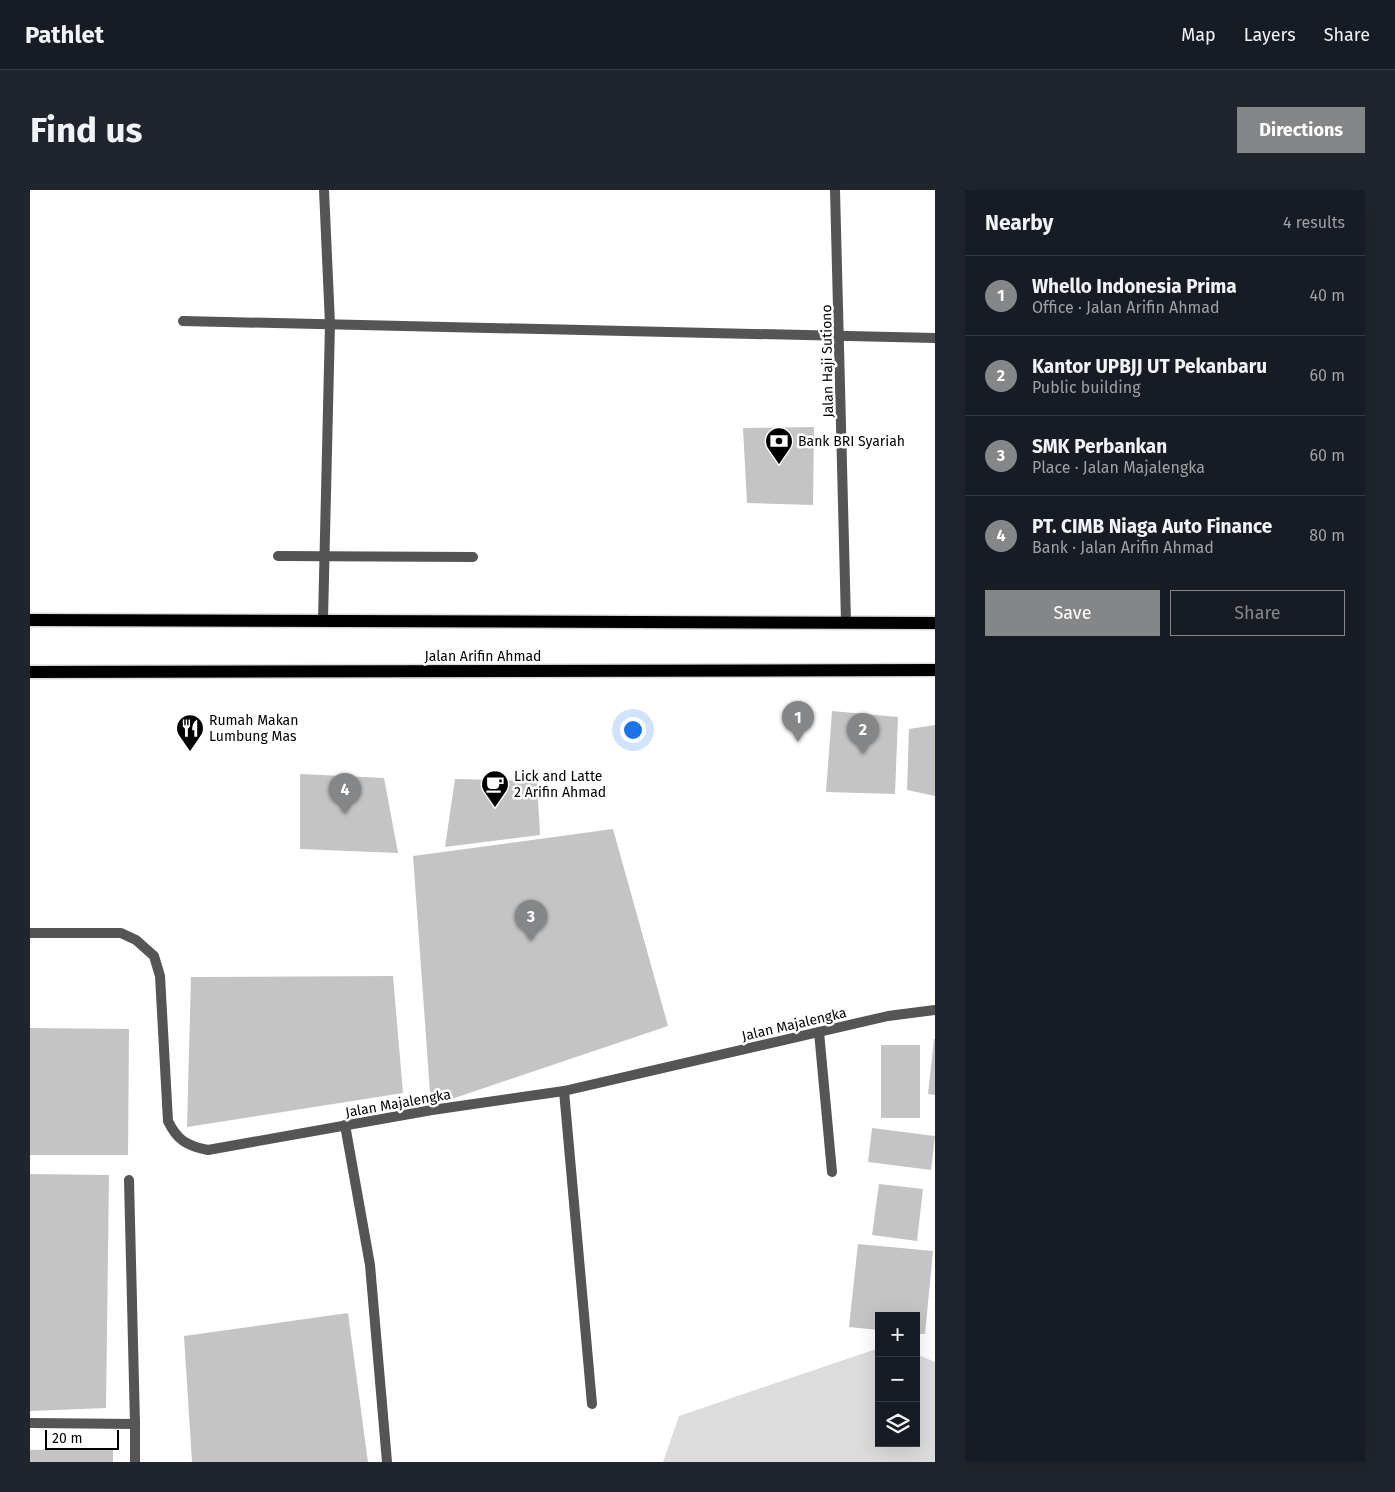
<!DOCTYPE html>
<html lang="en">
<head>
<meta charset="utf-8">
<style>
	body { margin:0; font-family:"Fira Sans",sans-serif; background:#20242c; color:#f1f3f6 }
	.controls { position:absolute; right:15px; bottom:15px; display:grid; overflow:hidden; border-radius:0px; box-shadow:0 5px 20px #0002 }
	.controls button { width:45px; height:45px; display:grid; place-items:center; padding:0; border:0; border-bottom:1px solid #363941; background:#171b24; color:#f1f3f6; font:25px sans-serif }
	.scale { position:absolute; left:15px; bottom:12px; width:74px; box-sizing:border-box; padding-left:5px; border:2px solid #000; border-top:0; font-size:14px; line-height:18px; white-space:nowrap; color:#000; -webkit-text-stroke:4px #fff; paint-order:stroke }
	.you { position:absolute; left:602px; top:539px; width:18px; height:18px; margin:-12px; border:4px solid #fff; border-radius:50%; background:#1a73e8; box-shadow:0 0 0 8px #1a73e833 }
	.badge { display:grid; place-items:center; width:32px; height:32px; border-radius:50%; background:#858687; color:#fff; font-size:16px; font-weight:700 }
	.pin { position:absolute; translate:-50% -41px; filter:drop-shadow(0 1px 2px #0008) }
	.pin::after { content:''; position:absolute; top:26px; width:18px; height:15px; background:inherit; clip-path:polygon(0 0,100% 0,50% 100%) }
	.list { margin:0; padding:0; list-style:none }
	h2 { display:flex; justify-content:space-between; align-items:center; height:65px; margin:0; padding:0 20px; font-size:21px }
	h2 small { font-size:16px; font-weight:400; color:#9ea1a6 }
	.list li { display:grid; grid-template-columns:32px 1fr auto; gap:15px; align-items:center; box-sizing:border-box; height:80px; padding:0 20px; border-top:1px solid #363941 }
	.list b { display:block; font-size:19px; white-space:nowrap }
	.list p { margin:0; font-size:16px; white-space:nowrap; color:#9ea1a6 }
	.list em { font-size:16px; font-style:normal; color:#9ea1a6 }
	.actions { display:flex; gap:10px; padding:15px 20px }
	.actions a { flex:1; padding:11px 0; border:1px solid #858687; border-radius:0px; text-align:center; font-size:18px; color:#858687 }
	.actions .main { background:#858687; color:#fff }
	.icon { flex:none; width:28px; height:28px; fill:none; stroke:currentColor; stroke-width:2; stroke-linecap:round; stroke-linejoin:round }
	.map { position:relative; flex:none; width:905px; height:1272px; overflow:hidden; border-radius:0px }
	header { display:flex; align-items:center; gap:30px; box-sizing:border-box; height:70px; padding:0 25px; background:#171b24; border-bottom:1px solid #363941 }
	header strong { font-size:24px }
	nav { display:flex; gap:28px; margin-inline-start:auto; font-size:18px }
	.intro { display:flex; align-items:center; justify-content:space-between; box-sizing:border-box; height:120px; padding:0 30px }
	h1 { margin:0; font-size:35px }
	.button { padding:12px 22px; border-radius:0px; background:#858687; color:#fff; font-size:18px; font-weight:700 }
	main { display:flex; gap:30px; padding:0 30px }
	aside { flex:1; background:#171b24; border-radius:0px; box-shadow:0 5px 20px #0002 }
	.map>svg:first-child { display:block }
</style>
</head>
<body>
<header>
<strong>Pathlet</strong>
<nav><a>Map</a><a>Layers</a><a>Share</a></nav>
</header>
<div class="intro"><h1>Find us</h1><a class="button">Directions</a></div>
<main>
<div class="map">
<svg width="905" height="1272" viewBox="0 0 905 1272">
	<rect width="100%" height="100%" fill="#fff"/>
	<!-- green -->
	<path fill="#dcdcdc" d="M849,1158v95h37v-89l19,8v100h-272l16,-46z"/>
	<!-- building -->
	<g fill="#c4c4c4">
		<path d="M784,237l-1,78 -66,-2 -4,-75z"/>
		<path d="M802,521l66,6 -3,77 -69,-2z"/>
		<path d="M905,535v71l-28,-6 2,-61z"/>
		<path d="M270,584l84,4 14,75 -98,-4z"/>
		<path d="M425,589l82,2 3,54 -95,12z"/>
		<path d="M583,639l55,197 -237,80 -18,-250z"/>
		<path d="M363,786l10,117 -216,34 4,-150z"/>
		<path d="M0,838l99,1 -1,126h-98z"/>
		<path d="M904,849h1v56l-7,-1z"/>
		<rect x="851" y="855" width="39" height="73"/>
		<path d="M842,938l63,8 -4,34 -63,-8z"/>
		<path d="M0,984l79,1 -3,233 -76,3z"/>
		<path d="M849,994l44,5 -6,52 -45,-6z"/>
		<path d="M828,1054l75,7 -8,83h-9v-18h-37v14l-30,-3z"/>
		<path d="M318,1123l20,149h-176l-8,-126z"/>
		<path d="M83,1258v14h-83v-12z"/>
	</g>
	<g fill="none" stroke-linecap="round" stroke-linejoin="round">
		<!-- primary casing -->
		<g stroke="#dbdbdb" stroke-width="15">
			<g id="primary">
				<path d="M0,430l905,3"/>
				<path d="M0,482l905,-2"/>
			</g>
		</g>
		<!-- lane -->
		<g stroke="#555" stroke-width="10">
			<path d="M153,131l752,17"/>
			<path d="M248,366l195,1"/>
			<path d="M293,430l7,-296 -6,-134"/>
			<path d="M315,935l25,140 17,197"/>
			<path d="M0,1233l105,1 -6,-244"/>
			<path d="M105,1272v-38"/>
		</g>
		<!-- street -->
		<g stroke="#555" stroke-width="10">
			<path d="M805,0l11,432"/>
			<path d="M0,743h91l15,7 18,16 6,20 8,145c9,19 19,25 40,29l224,-40 132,-19 324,-75 47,-6"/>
			<path d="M789,842l13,140"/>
			<path d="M534,901l28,313"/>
		</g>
		<!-- primary -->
		<use href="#primary" stroke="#000" stroke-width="12"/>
	</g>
	<!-- icons -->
	<defs>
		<g id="bank-pin" transform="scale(1.4375)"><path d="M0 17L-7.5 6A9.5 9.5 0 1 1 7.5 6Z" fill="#000" stroke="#fff"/><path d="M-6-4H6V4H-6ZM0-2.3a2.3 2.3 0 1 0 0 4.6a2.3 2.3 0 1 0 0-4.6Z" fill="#fff"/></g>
		<g id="restaurant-pin" transform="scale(1.4375)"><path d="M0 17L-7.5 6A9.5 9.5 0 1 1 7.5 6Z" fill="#000" stroke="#fff"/><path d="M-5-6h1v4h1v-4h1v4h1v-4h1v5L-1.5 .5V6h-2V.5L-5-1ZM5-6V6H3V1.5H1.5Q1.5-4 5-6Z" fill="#fff"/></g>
		<g id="cafe-pin" transform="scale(1.4375)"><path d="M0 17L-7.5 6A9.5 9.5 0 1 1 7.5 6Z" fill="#000" stroke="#fff"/><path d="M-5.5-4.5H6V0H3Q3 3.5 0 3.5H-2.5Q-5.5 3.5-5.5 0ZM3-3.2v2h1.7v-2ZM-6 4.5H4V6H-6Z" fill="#fff"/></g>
	</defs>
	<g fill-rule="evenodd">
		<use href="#bank-pin" x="749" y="251"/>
		<use href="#restaurant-pin" x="160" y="538"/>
		<use href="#cafe-pin" x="465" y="594"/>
	</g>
	<g text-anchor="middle" stroke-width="5" stroke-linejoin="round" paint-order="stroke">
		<!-- street labels -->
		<g font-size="14" fill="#000" stroke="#fff">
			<text transform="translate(797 171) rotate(-91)" y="5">Jalan Haji Sutiono</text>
			<text x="453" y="471">Jalan Arifin Ahmad</text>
			<text transform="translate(764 834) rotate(-13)" y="5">Jalan Majalengka</text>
			<text transform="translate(368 913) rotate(-10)" y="5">Jalan Majalengka</text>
		</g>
		<!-- poi labels -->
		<g font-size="14" fill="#000" stroke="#fff" text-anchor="start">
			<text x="768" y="256">Bank BRI Syariah</text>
			<text x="179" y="535">Rumah Makan<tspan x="179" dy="16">Lumbung Mas</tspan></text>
			<text x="484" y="591">Lick and Latte<tspan x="484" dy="16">2 Arifin Ahmad</tspan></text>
		</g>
	</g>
</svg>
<div class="controls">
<button>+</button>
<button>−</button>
<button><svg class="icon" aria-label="layers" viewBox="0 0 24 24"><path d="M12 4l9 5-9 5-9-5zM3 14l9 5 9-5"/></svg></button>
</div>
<div class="scale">20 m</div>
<div class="you"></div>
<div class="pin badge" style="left:768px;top:552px">1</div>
<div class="pin badge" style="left:833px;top:564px">2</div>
<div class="pin badge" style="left:501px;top:751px">3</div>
<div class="pin badge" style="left:315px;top:624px">4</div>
</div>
<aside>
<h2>Nearby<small>4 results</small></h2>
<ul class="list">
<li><span class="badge">1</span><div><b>Whello Indonesia Prima</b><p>Office · Jalan Arifin Ahmad</p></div><em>40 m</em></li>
<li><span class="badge">2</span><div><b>Kantor UPBJJ UT Pekanbaru</b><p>Public building</p></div><em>60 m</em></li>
<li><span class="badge">3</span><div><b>SMK Perbankan</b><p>Place · Jalan Majalengka</p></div><em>60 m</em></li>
<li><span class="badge">4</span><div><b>PT. CIMB Niaga Auto Finance</b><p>Bank · Jalan Arifin Ahmad</p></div><em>80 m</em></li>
</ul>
<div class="actions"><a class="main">Save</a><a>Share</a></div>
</aside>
</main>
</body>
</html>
